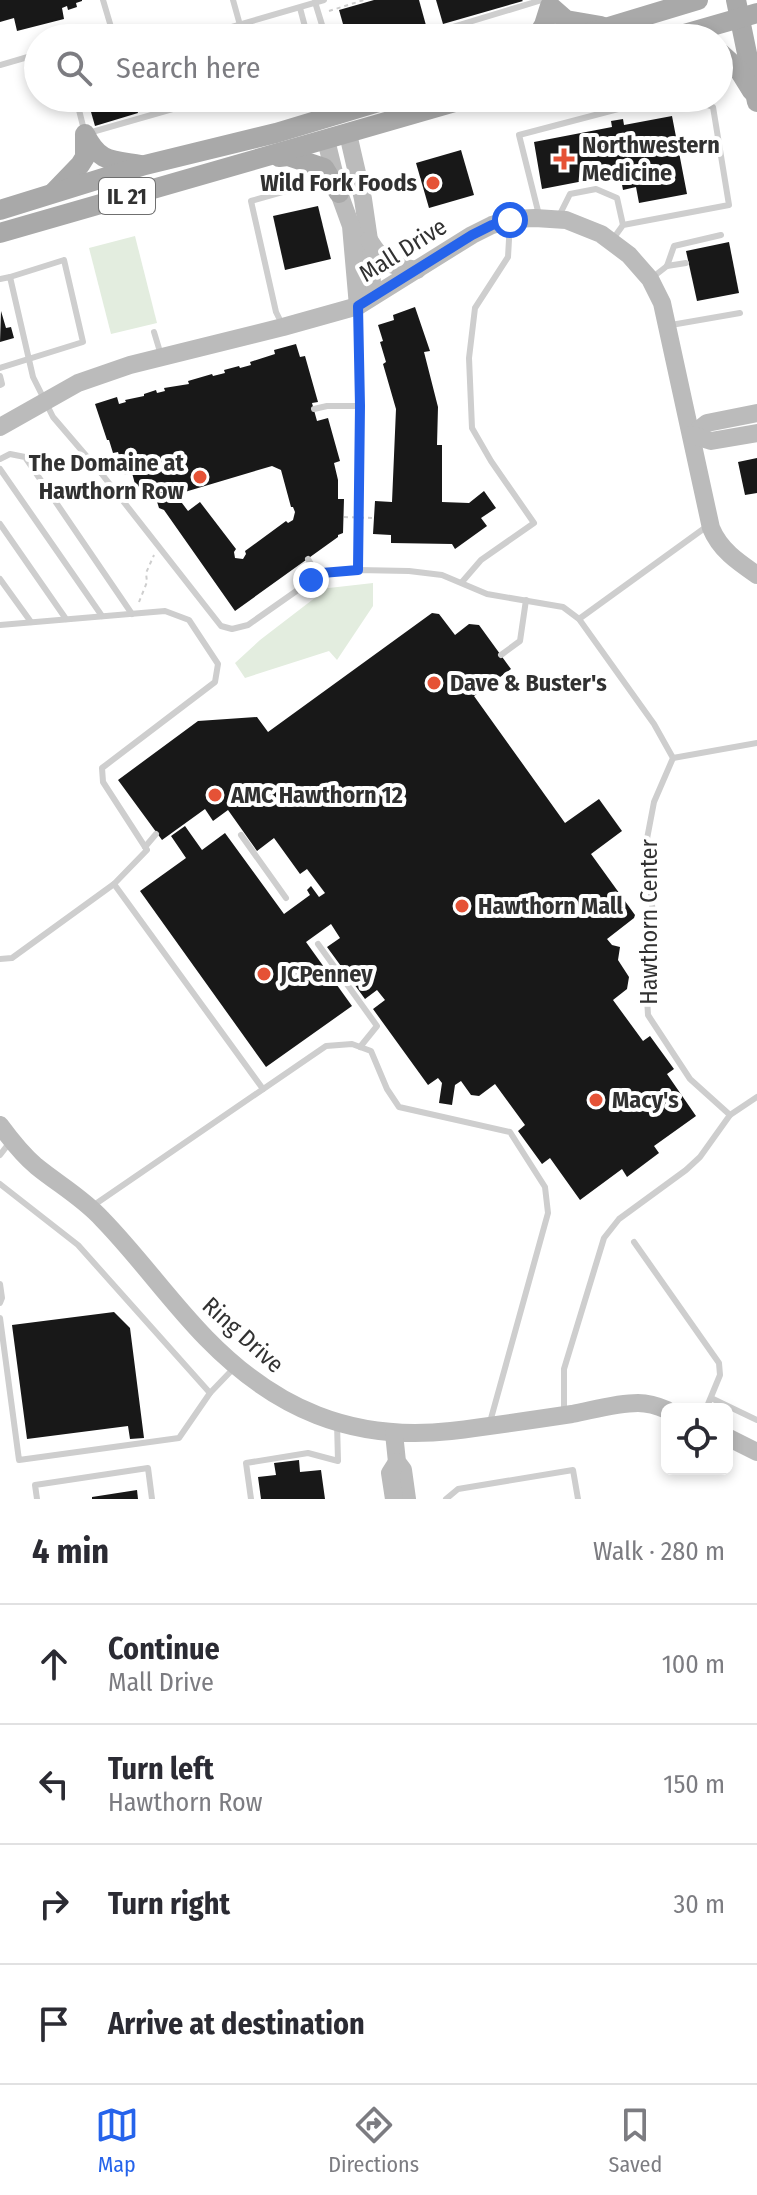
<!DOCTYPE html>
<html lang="en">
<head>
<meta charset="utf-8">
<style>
	body { margin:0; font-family:"Fira Sans Condensed",sans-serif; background:#f2f2f3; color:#2b2b33 }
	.controls { position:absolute; right:24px; bottom:24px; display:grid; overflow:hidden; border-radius:12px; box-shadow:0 4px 12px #0003 }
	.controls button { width:72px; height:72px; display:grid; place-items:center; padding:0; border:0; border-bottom:2px solid #e1e1e2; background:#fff; color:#2b2b33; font:40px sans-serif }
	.stop { position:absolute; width:24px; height:24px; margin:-18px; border:6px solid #2563eb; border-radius:50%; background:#fff }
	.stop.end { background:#2563eb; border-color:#fff; box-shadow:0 2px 8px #0008 }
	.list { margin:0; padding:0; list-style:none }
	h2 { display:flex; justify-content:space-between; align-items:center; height:104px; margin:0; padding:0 32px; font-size:34px }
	h2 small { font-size:26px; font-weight:400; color:#7c7c81 }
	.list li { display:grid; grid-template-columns:52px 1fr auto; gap:24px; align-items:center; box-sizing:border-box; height:120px; padding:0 32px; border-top:2px solid #e1e1e2 }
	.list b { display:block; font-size:30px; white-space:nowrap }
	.list p { margin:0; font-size:26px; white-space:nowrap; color:#7c7c81 }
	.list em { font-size:26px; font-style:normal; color:#7c7c81 }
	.icon { flex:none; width:44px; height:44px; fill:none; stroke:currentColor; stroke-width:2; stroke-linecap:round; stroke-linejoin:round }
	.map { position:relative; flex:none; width:757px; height:1499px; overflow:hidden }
	.search { position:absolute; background:#fff; box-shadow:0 4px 12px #0003; left:24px; right:24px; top:24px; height:88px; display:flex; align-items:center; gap:20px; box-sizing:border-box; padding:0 28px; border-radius:44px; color:#7c7c81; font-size:30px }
	.sheet { height:584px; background:#fff }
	nav { display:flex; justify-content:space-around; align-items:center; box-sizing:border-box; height:112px; border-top:2px solid #e1e1e2; background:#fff; font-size:22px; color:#7c7c81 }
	nav a { display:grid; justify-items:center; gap:4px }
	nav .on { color:#2563eb }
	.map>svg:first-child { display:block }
</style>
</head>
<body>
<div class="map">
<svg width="757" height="1499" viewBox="0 0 757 1499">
	<rect width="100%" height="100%" fill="#fff"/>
	<!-- green -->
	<g fill="#e3eddf">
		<path d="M135,236l22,87 -46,11 -22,-86z"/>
		<path d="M373,583v23l-36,54 -8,-9 -84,27 -10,-15 25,-23 56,-43 4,-8z"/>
	</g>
	<!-- building -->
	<g fill="#181818" fill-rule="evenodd">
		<path d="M0,0h82v1l-6,2 1,4 -9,3 -1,-4 -5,2 2,11 -47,12 -3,-13 -14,4z"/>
		<path d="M374,0h45l8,29 -33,9h-47l-8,-28z"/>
		<path d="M436,0h86l1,1 -80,23z"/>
		<path d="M87,98h46l5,15 -43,13z"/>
		<path d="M672,116l15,78 -48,9 -3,-16 -13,3 -3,-16 -78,15 -8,-47 78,-15 -1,-6 12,-2 1,6z"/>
		<path d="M461,150l13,45 -45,13 -13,-45z"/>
		<path d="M318,206l13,53 -46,11 -12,-54z"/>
		<path d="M729,242l10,51 -42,8 -11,-50z"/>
		<path d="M415,307l15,44 -6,1 14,55 -1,38h5v57l27,1 15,-12 12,17 -15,10 6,8 -32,23 -3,-5 -61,-1v-8l-18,-1 2,-33 17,1 4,-93 -13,-45 3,-2 -6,-20 3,-1 -5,-16 16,-5 -1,-5z"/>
		<path d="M1,311l5,17 5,-1 3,11 -14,4z"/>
		<path d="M296,344l4,13 5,-1 13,46 -6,1 5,18 11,-3 12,43 -6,2 4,17v19h6l-1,34 -5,2v2l-103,74 -71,-101 -5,-2 -7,-22 -15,5 -5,-18 -7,2 -7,-23 -5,1 -4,-13h-2l-12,-36 22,-7 2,7 7,-2 -1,-2 19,-4v-2l12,-4 1,3 8,-2 -1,-3 25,-4 -1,-3 24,-7 1,2 12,-3 -1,-3 15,-4 1,2 11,-3 -1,-3 25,-8 -1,-4zM272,466l9,4 10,37h2l2,5 -2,8 -5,3 -2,-2 -41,30 1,3 -3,5 -8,-1 -1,-6 2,-3 -36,-47 -12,9 -9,-12 -1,-5z"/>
		<path d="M757,458v35l-12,2 -7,-33z"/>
		<path d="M432,613l7,1 16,21 14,-11 10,1 32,44 -37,27 91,127 34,-24 23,32 -31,23 44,61 -1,3 -27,21 5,6 8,2 -2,13 11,17 -2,12 -14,11 30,41 7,-5 24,33 -7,5 29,42 -42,30 5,7 -32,24 -5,-8 -42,31 -30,-42 -8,6 -24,-33 7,-6 -30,-41 -16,12 -8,-1 -10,-14 -6,4 -3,20 -13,-2 3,-20 -4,-5 -10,7 -55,-76 12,-9 -8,-10 -12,9 -38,-52 13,-9 -9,-14 -25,18 46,64 -86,61 -126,-176 46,-33 -15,-22 14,-10 17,24 23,-17 59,81 26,-19 -3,-5 4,-4 8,11 6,-4 -18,-24 -7,5 -26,-36 -17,13 -29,-41 -15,11 -8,-12 -43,31 -44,-60 80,-59 59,-4 11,15z"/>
		<path d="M114,1312l16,16 14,110 -14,1 -2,-13 -101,13 -15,-114z"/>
		<path d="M299,1460l1,12 21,-2 4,29h-64l-3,-22 18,-2 -2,-12z"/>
		<path d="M137,1490l1,9h-46v-2z"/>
	</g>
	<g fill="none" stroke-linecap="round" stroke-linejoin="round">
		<!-- path -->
		<g stroke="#cecece" stroke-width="2" stroke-dasharray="4 4" stroke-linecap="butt">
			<path d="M329,11l35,-11"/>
			<path d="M139,602l8,-20 -1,-9 8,-18"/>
		</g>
		<!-- lane -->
		<g stroke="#cecece" stroke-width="6">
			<path d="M103,0l11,37"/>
			<path d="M233,0l7,25"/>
			<path d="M315,2l11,36"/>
			<path d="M300,8l8,30"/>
			<path d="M194,38l130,-38"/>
			<path d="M416,38l126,-38"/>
			<path d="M0,65l38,-11"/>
			<path d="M76,98l9,36 126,-36"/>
			<path d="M319,98l2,19"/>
			<path d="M340,98l2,13"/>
			<path d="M539,215l-20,-80 141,-37"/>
			<path d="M559,216l11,-22 26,-5 21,9 6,27"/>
			<path d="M613,239l10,-14 106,-20 -16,-98 -26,-9"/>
			<path d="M667,266l19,-3"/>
			<path d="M653,277l14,-11 7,-20 47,-11"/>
			<path d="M0,279l10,-2 23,100 20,40 48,56 120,153 11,3 16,-4 74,-52 36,-3 51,1 33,4 45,19 76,13 16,12 75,105 19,34 -19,44 -8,42 8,81 -1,26 -6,47 1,17 42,64 40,36 27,-18"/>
			<path d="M282,324l-6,-12 -25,-111 49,-14"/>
			<path d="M671,325l69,-12"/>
			<path d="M154,332l7,23"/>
			<path d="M0,368l83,-26 -19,-82 -54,17"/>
			<path d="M0,376l2,8 -2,1"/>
			<path d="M314,409l13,-3h33"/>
			<path d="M0,459l10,-5 15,3 107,157"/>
			<path d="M0,469l102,147"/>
			<path d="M101,473l22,-5"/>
			<path d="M0,524l66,95"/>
			<path d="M308,559l10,17"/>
			<path d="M358,570l2,-164 -1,-96"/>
			<path d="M0,579l31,43"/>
			<path d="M462,582l19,-22 53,-37 -43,-62 -19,-33 -3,-70 6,-50 33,-51 2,-35"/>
			<path d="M579,619l127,-92"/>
			<path d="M0,625l165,-14 24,9 29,44 -3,18 -113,86 1,14 44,68 -33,34"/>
			<path d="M501,655l19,-14 6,-41"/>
			<path d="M673,758l84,-15"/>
			<path d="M241,835l45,63"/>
			<path d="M145,847l11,-13"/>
			<path d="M318,944l59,82 -17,21"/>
			<path d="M0,959l12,-1 102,-74 149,205"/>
			<path d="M0,1155l10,-13"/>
			<path d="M0,1184l78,61 132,148"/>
			<path d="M94,1205l232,-159 26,-2 19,7 16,38 12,18 111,25 35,55 3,26 -58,209"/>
			<path d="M634,1242l85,121 1,12 -14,34"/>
			<path d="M0,1284l2,14 -2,5"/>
			<path d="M0,1318l19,142 160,-22 31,-45 23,-24"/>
			<path d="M711,1398l46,22"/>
			<path d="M564,1411v-42l40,-131 15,-19 67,-49 14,-13 30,-42"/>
			<path d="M37,1499l-2,-14 113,-17 4,31"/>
			<path d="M251,1499l-5,-36 62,-10 30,8 -1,-38"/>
			<path d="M446,1499l12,-10 115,-19 5,29"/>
		</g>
		<!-- secondary -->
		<g stroke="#bbb" stroke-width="18">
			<path d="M348,134l15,65 6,41 3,43 -12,21"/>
			<path d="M326,140l13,53 12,33 7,80"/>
			<path d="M369,240c15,24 20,26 48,30"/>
			<path d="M0,427l78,-44 52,-18 153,-38 75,-21 114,-71 20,-10 21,-6 22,-1 31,2 35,14 28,21 21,24 12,24 49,225c9,22 27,34 46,47"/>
			<path d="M692,435l15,-12 50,-10"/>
			<path d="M692,435l19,6 46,-8"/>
			<path d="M0,1125c11,15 22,29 36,41 22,18 47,32 66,53 37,38 67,81 104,119 69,71 146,104 245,93 40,-5 81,-11 121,-17 21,-4 44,-11 66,-11 9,0 20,3 29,7"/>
			<path d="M394,1433l3,29 6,8 4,29"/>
			<path d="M727,1437l30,15"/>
			<path d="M394,1499l-4,-26 7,-11"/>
		</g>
		<!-- primary -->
		<g stroke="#a9a9a9" stroke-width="20">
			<path d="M736,0l21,102"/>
			<path d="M536,38l8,-13 6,-19 16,14 35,6"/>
			<path d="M572,38l126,-38"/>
			<path d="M670,38l87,-25"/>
			<path d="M719,52l20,18 13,21"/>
			<path d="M85,134c14,29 27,26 56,31"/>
			<path d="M279,157l9,-1 36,12 15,25"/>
			<path d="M54,192l26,-27 5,-8v-22"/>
			<path d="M0,210l145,-45 131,-32 116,-35"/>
			<path d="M0,233l469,-135"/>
		</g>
		<!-- path-bridge -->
		<path stroke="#cecece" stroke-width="2" stroke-dasharray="4 4" stroke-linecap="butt" d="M344,517l29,1"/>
	</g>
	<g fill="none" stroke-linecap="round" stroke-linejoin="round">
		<!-- route -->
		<path stroke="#2563eb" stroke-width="10" d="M311,580l11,-7 36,-3 2,-164 -2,-100 114,-71 20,-10 18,-5"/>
	</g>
	<!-- markers -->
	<g fill="#e55236" stroke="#fff" stroke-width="3">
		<path d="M560 147h8v8h8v8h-8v8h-8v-8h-8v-8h8z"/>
		<circle cx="433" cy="183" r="8"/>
		<circle cx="200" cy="477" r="8"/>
		<circle cx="434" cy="683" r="8"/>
		<circle cx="215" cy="795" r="8"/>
		<circle cx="462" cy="906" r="8"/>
		<circle cx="264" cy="974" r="8"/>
		<circle cx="596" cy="1100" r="8"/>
	</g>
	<g text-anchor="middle" stroke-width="8" stroke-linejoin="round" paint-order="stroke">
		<!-- shield labels -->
		<rect fill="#fff" stroke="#6f6f6f" stroke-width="2" x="99" y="178" width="56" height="36" rx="6"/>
		<g font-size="22" font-weight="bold" fill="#313131">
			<text x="127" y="204">IL 21</text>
		</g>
		<!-- poi labels -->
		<g font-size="24" font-weight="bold" fill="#313131" stroke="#fff" text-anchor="start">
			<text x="582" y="153">Northwestern<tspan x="582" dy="28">Medicine</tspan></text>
			<text x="417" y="191" text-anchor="end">Wild Fork Foods</text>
			<text x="184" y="471" text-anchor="end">The Domaine at<tspan x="184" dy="28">Hawthorn Row</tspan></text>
			<text x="450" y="691">Dave &amp; Buster's</text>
			<text x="231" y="803">AMC Hawthorn 12</text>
			<text x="478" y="914">Hawthorn Mall</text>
			<text x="280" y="982">JCPenney</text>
			<text x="612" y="1108">Macy's</text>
		</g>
		<!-- street labels -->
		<g font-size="24" fill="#313131" stroke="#fff">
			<text transform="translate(403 250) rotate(-32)" y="8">Mall Drive</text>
			<text transform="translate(649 922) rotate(-90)" y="8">Hawthorn Center</text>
			<text transform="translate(243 1335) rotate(42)" y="8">Ring Drive</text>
		</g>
	</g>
</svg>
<div class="controls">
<button><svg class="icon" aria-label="locate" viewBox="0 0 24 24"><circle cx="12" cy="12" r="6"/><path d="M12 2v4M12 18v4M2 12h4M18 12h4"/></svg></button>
</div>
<div class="stop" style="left:510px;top:220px"></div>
<div class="stop end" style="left:311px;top:580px"></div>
<div class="search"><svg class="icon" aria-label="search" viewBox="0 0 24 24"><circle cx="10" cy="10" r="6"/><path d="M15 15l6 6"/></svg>Search here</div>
</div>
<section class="sheet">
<h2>4 min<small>Walk · 280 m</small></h2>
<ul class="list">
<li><svg class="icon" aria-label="ahead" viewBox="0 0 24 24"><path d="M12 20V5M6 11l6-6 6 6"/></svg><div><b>Continue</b><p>Mall Drive</p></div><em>100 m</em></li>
<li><svg class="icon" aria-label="left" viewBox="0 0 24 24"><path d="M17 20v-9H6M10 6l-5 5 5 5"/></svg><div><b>Turn left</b><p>Hawthorn Row</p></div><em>150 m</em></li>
<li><svg class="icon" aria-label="right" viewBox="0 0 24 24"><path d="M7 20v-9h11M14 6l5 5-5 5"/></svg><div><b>Turn right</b></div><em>30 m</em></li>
<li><svg class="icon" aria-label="arrive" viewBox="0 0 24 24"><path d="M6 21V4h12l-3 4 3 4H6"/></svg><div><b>Arrive at destination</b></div></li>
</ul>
</section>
<nav>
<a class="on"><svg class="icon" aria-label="map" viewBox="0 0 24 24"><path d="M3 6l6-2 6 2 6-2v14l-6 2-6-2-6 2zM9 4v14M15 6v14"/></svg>Map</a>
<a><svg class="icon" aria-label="directions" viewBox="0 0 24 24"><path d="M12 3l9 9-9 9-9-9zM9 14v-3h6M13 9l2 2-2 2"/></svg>Directions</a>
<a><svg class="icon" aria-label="saved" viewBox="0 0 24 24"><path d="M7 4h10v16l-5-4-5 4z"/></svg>Saved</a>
</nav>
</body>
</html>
